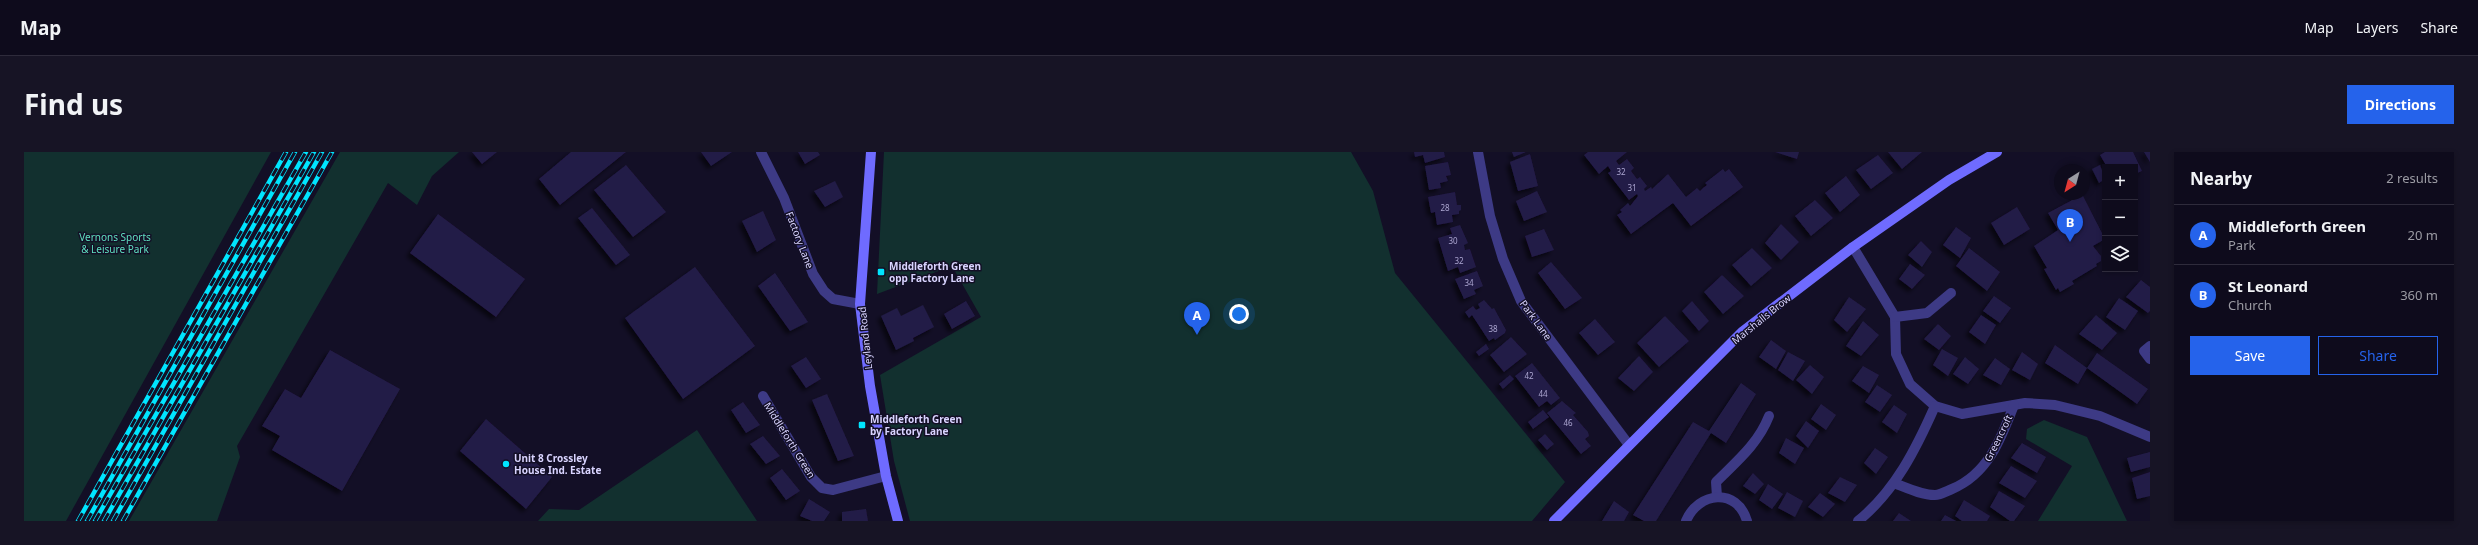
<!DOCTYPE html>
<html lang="en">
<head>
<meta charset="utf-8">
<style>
	body { margin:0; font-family:"Noto Sans",sans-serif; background:#171425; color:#f1f3f6 }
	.controls { position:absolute; right:12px; top:12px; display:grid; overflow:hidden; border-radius:0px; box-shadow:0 2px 6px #0003 }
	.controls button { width:36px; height:36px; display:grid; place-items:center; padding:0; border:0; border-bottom:1px solid #2e2b3b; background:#0e0b1c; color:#f1f3f6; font:20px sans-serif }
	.compass { position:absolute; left:2030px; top:12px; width:36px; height:36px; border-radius:50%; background:#0e0b1c; box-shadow:0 2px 6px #0003; rotate:216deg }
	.you { position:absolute; left:1215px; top:162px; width:14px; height:14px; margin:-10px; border:3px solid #fff; border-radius:50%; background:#1a73e8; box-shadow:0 0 0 6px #1a73e833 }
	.badge { display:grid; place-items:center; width:26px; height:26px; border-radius:50%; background:#2563eb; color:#fff; font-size:13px; font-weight:700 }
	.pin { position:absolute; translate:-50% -33px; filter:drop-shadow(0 1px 2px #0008) }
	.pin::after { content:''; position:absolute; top:21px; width:14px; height:12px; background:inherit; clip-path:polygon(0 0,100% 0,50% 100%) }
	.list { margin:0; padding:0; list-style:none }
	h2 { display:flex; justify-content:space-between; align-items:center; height:52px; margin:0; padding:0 16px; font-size:17px }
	h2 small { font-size:13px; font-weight:400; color:#9b9ba3 }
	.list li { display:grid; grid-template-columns:26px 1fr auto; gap:12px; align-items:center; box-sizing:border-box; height:60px; padding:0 16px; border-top:1px solid #2e2b3b }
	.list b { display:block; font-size:15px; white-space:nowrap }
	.list p { margin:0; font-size:13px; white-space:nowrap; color:#9b9ba3 }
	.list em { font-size:13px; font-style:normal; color:#9b9ba3 }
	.actions { display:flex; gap:8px; padding:12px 16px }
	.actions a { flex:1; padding:9px 0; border:1px solid #2563eb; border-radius:0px; text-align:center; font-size:14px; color:#2563eb }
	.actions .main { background:#2563eb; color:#fff }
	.icon { flex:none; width:22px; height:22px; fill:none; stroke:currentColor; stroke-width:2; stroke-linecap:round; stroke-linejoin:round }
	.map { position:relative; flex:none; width:2126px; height:369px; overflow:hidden; border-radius:0px }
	header { display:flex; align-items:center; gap:24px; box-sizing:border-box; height:56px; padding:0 20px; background:#0e0b1c; border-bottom:1px solid #2e2b3b }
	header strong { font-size:19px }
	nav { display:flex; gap:22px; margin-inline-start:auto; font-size:14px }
	.intro { display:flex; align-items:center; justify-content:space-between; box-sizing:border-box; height:96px; padding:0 24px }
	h1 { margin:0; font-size:28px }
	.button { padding:10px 18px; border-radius:0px; background:#2563eb; color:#fff; font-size:14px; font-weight:700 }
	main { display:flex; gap:24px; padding:0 24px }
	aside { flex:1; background:#0e0b1c; border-radius:0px; box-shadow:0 2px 6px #0003 }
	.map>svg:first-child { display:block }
</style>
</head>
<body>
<header>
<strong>Map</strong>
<nav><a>Map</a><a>Layers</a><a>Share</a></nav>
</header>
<div class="intro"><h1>Find us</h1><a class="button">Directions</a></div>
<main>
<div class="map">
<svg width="2126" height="369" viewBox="0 0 2126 369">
	<defs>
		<filter id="shadow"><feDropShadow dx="-3.5" dy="3.5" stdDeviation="2" flood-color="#0009"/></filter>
	</defs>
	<rect width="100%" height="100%" fill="#130f26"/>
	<!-- green -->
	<g fill="#12302f">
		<path d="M0,0h247l-205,369h-42z"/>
		<path d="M316,0h119l-27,24 -15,29 -29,-22 -151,263 3,11 -23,64h-88z"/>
		<path d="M860,0h467l22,39 22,82 170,209 -33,39h-622l-16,-60 -14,-86 101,-58 -29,-51 -75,28z"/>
		<path d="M2020,268l43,17 40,84h-89l34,-55 -46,-27 1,-10z"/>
		<path d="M673,278l60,91h-219l11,-12 30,1z"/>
	</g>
	<!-- building -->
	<g fill="#241b47" filter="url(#shadow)">
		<path d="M448,0h25l-15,12z"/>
		<path d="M547,0h55l-66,53 -21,-26z"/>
		<path d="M677,0h31l-21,14z"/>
		<path d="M774,0h20l2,3 -15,9z"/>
		<path d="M1390,0h30l1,5 -20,6 -2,-8 -8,2z"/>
		<path d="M1488,0h14l-12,5z"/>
		<path d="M1564,0h39l-11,9 3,4 8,-6 7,9 -3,3 6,8 3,-2 7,9 -3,3 1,2 6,-4 1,2 16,-15 18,23 11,-9 3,3 3,-3 4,-3 -2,-2 18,-14 2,3 4,-3 14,18 -52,39 -18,-23 -42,31 -14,-19 5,-3 -2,-2 8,-7 2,3 8,-10 -1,-2 -8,6 -21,-27 3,-2 -3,-5 -9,8 -15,-19z"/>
		<path d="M1751,0h24l-2,7z"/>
		<path d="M1864,0h34l-20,17z"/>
		<path d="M2081,0h28l9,19 -7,3v-7h-28l-7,-12z"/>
		<path d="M2120,0h6v10z"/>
		<path d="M1506,2l8,32 -20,5 -8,-29z"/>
		<path d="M1854,3l15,18 -22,16 -15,-19z"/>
		<path d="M1424,10l3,13 -5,1 2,5 -8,2 1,5 -12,2 -4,-24z"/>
		<path d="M602,13l40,47 -33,25 -39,-47z"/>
		<path d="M2076,13l5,14 -6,4 -7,-14z"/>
		<path d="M1822,24l14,19 -20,17 -15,-19z"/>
		<path d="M811,29l8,16 -18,10 -11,-16z"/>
		<path d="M1513,39l10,21 -23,9 -8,-20z"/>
		<path d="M1431,40l2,13h4v5l-2,1v3l-7,1 1,7 -16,3 -2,-13 -4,1 -3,-16z"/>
		<path d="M2050,42h8l23,45 -12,7 8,10v5l-5,3 1,2 -25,15 2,3 -14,8 -2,-4 -2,2 -12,-21 3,-1 -13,-22 24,-16 -10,-17 28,-15z"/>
		<path d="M1791,48l18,18 -22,18 -16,-20z"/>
		<path d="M1993,55l13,22 -26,16 -13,-22z"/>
		<path d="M568,56l38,47 -14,10 -38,-47z"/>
		<path d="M739,59l13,29 -19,12 -15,-31z"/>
		<path d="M414,62l87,65 -29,38 -86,-64z"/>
		<path d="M1757,72l18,18 -18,18 -16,-17z"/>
		<path d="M1436,73l8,18 -4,2 1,5 5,-1 6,18 -16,6 -2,-6 -10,4 -10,-33 14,-4 -2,-6z"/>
		<path d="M1932,75l15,11 -11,20 -17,-13z"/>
		<path d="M1520,77l10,21 -22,7 -7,-21z"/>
		<path d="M1897,89l11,11 -10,15 -14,-12z"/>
		<path d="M1728,96l20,20 -21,18 -19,-21z"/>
		<path d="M1945,96l31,24 -13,19 -31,-25z"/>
		<path d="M1527,110l31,36 -17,11 -27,-36z"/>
		<path d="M1886,112l15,11 -13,14 -13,-10z"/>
		<path d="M671,115l60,79 -72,53 -58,-81z"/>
		<path d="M1453,119l6,15 -9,4 2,4 -12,5 -9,-20z"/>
		<path d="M751,121l33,49 -18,9 -32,-45z"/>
		<path d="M1698,123l22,21 -21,18 -19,-22z"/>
		<path d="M2117,128l9,7v24l-2,2 -22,-16z"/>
		<path d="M1970,144l17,12 -11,15 -17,-12z"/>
		<path d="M1825,145l17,12 -19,23 -13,-12z"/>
		<path d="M2095,146l19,13 -13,19 -19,-13z"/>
		<path d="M1460,148l8,9 2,-1 12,22 -1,3 -10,7 -1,-2 -5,3 -17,-26 -3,3 -4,-6 8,-6 3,4 4,-2 -2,-4z"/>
		<path d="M942,149l9,15 -23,13 -8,-15z"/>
		<path d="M1668,149l17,20 -10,10 -17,-20z"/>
		<path d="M899,153l11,22 -21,11 1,3 -18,9 -15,-34 16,-8 4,8z"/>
		<path d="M1957,163l15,10 -11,19 -16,-12z"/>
		<path d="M2072,163l21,18 -15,17 -23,-16z"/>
		<path d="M1641,164l24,25 -30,26 -22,-24z"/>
		<path d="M1571,167l20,23 -17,13 -19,-22z"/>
		<path d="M1839,169l16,14 -18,21 -15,-10z"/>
		<path d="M1914,172l13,12 -12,14 -15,-11z"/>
		<path d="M1487,185l16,17 -23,18 -14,-17z"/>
		<path d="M1747,188l15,11 -10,18 -17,-12z"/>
		<path d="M1462,192l3,5 -10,7 -3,-4z"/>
		<path d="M2031,193l32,23 10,-15 51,36 -11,15 -50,-36 -9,16 -33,-21z"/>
		<path d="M1918,197l16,9 -10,18 -15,-11z"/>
		<path d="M306,198l70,39 -58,102 -70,-41 8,-14 -18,-10 23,-37 16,9z"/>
		<path d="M1764,200l17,9 -12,20 -15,-11z"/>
		<path d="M1998,200l16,12 -8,16 -18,-10z"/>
		<path d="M1615,204l14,16 -19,19 -16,-13z"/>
		<path d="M782,205l15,22 -15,9 -15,-22z"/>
		<path d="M1941,205l14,12 -11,15 -15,-10z"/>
		<path d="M1971,206l15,11 -9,16 -18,-10z"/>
		<path d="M1508,211l28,35 -9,7 -4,-4 -8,6 -24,-31z"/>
		<path d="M1786,213l14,12 -12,17 -16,-14z"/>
		<path d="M1839,214l16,9 -10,18 -17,-12z"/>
		<path d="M1486,223l4,4 -11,10 -4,-5z"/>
		<path d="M1717,231l15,11 -30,49 -15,-10 -55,88h-12l-11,-6 60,-93 16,9z"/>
		<path d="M1853,233l15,10 -12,17 -15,-10z"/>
		<path d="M803,242l27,62 -16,5 -26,-61z"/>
		<path d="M1538,249l14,12 -3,2 15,17 1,4 -4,3 6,7 -10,8 -34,-41z"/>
		<path d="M719,250l17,23 -14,8 -15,-23z"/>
		<path d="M1797,252l15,11 -10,15 -15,-11z"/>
		<path d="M1870,253l13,9 -10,19 -15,-11z"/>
		<path d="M1519,258l6,7 -16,12 -5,-7z"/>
		<path d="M462,267l66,58 -26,32 -66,-58z"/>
		<path d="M1782,269l13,10 -11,17 -12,-12z"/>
		<path d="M1521,282l9,10 -7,6 -9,-10z"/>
		<path d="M739,284l17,20 -14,8 -16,-20z"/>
		<path d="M1762,286l18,10 -9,16 -16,-11z"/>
		<path d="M1998,291l24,14 -9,16 -26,-15z"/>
		<path d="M1851,296l13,9 -12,17 -12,-11z"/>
		<path d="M2126,300v15l-19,5 -4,-14z"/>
		<path d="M1987,314l26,15 -12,17 -26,-15z"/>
		<path d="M758,317l18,22 -14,9 -16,-22z"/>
		<path d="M2126,320v24l-13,3 -5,-21z"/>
		<path d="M1729,321l11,11 -9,10 -12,-8z"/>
		<path d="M1816,325l17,8 -12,17 -17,-9z"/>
		<path d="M1744,332l15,10 -11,15 -13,-9z"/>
		<path d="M1975,339l26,15 -11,15h-4l-20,-14z"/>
		<path d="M1763,340l16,9 -8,16 -17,-9z"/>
		<path d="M1796,341l15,11 -12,13 -15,-10z"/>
		<path d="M785,347l21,13 -6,9h-12l-12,-5z"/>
		<path d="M1940,348l26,16 -3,5h-25l-7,-5z"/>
		<path d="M1590,349l15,11 -5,9h-22z"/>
		<path d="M842,357l2,12h-26v-9z"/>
		<path d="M1875,361l12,8h-18z"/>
		<path d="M1921,363l11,6h-15z"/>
	</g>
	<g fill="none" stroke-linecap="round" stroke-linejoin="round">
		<!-- street -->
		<g stroke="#3d3a85" stroke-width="10">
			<path d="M737,0l23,46 29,76 11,17 9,8 27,5"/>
			<path d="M1454,0l12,64 13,43 18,42 108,144"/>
			<path d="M1829,95l42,70 1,37 14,30 25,22 27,8 63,-11 30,2 45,11 50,21"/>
			<path d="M1871,165l32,-4 24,-20"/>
			<path d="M2126,194l-6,5 6,8"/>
			<path d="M739,244l48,81 11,11 11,2 53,-14"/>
			<path d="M1870,331c13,5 27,12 41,12 5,0 12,-4 17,-6 36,-15 49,-50 62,-84"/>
			<path d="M1693,345l-1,-15c21,-21 42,-38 53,-66"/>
			<path d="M1662,369c12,-29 51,-34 61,0"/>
			<path d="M1834,369c37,-30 58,-72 77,-115"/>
		</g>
		<!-- secondary -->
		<g stroke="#6f6bff" stroke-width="10">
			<path d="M847,0l-11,152 10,82 16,90 12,45"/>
			<path d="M1530,369l188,-189 111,-85 96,-67 48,-28"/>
		</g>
		<!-- rail casing -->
		<g stroke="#00e5ff" stroke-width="4.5">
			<g id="rail">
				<path d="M54,369l208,-369"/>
				<path d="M63,369l208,-369"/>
				<path d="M71,369l211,-369"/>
				<path d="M80,369l210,-369"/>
				<path d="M89,369l209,-369"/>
				<path d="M99,369l209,-369"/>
			</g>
		</g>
		<!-- rail -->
		<use href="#rail" stroke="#130f26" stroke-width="3" stroke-dasharray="9" stroke-linecap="butt"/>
	</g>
	<!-- markers -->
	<g fill="#00e5ff" stroke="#130f26" stroke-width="1.5">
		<rect x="853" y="116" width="8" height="8" rx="2"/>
		<rect x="834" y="269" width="8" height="8" rx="2"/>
		<circle cx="482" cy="312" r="4"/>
	</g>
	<g text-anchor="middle" stroke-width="3" stroke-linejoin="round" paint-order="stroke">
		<!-- number labels -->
		<g font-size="8" fill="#aca6d1">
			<text x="1597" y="23">32</text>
			<text x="1608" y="39">31</text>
			<text x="1421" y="59">28</text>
			<text x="1429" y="92">30</text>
			<text x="1435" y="112">32</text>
			<text x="1445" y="134">34</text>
			<text x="1469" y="180">38</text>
			<text x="1505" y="227">42</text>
			<text x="1519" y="245">44</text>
			<text x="1544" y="274">46</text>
		</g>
		<!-- park labels -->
		<g font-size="10" fill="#5fe0c0" stroke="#130f26">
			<text x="91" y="89">Vernons Sports<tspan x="91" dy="12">&amp; Leisure Park</tspan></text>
		</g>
		<!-- street labels -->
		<g font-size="10" fill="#d9d4ff" stroke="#130f26">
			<text transform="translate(776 88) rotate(69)" y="4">Factory Lane</text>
			<text transform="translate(1737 167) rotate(-39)" y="4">Marshalls Brow</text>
			<text transform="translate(1512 168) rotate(54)" y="4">Park Lane</text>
			<text transform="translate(841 186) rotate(-96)" y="4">Leyland Road</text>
			<text transform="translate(1974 286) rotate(-64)" y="4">Greencroft</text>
			<text transform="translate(766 288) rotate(58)" y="4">Middleforth Green</text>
		</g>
		<!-- poi labels -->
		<g font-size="10" font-weight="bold" fill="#d9d4ff" stroke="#130f26" text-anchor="start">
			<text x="865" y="118">Middleforth Green<tspan x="865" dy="12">opp Factory Lane</tspan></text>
			<text x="846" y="271">Middleforth Green<tspan x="846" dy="12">by Factory Lane</tspan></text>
			<text x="490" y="310">Unit 8 Crossley<tspan x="490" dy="12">House Ind. Estate</tspan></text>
		</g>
	</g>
</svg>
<div class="controls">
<button>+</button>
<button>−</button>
<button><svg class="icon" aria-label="layers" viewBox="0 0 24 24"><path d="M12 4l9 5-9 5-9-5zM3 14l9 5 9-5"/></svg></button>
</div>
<svg class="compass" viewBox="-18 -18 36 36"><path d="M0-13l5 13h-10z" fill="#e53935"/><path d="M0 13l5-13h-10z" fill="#9b9ba3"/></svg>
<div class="you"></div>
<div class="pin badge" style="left:1173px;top:183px">A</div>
<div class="pin badge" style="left:2046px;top:90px">B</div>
</div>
<aside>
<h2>Nearby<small>2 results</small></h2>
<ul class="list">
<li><span class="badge">A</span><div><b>Middleforth Green</b><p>Park</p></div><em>20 m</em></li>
<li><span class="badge">B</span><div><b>St Leonard</b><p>Church</p></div><em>360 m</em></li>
</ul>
<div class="actions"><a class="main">Save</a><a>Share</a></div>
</aside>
</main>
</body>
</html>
